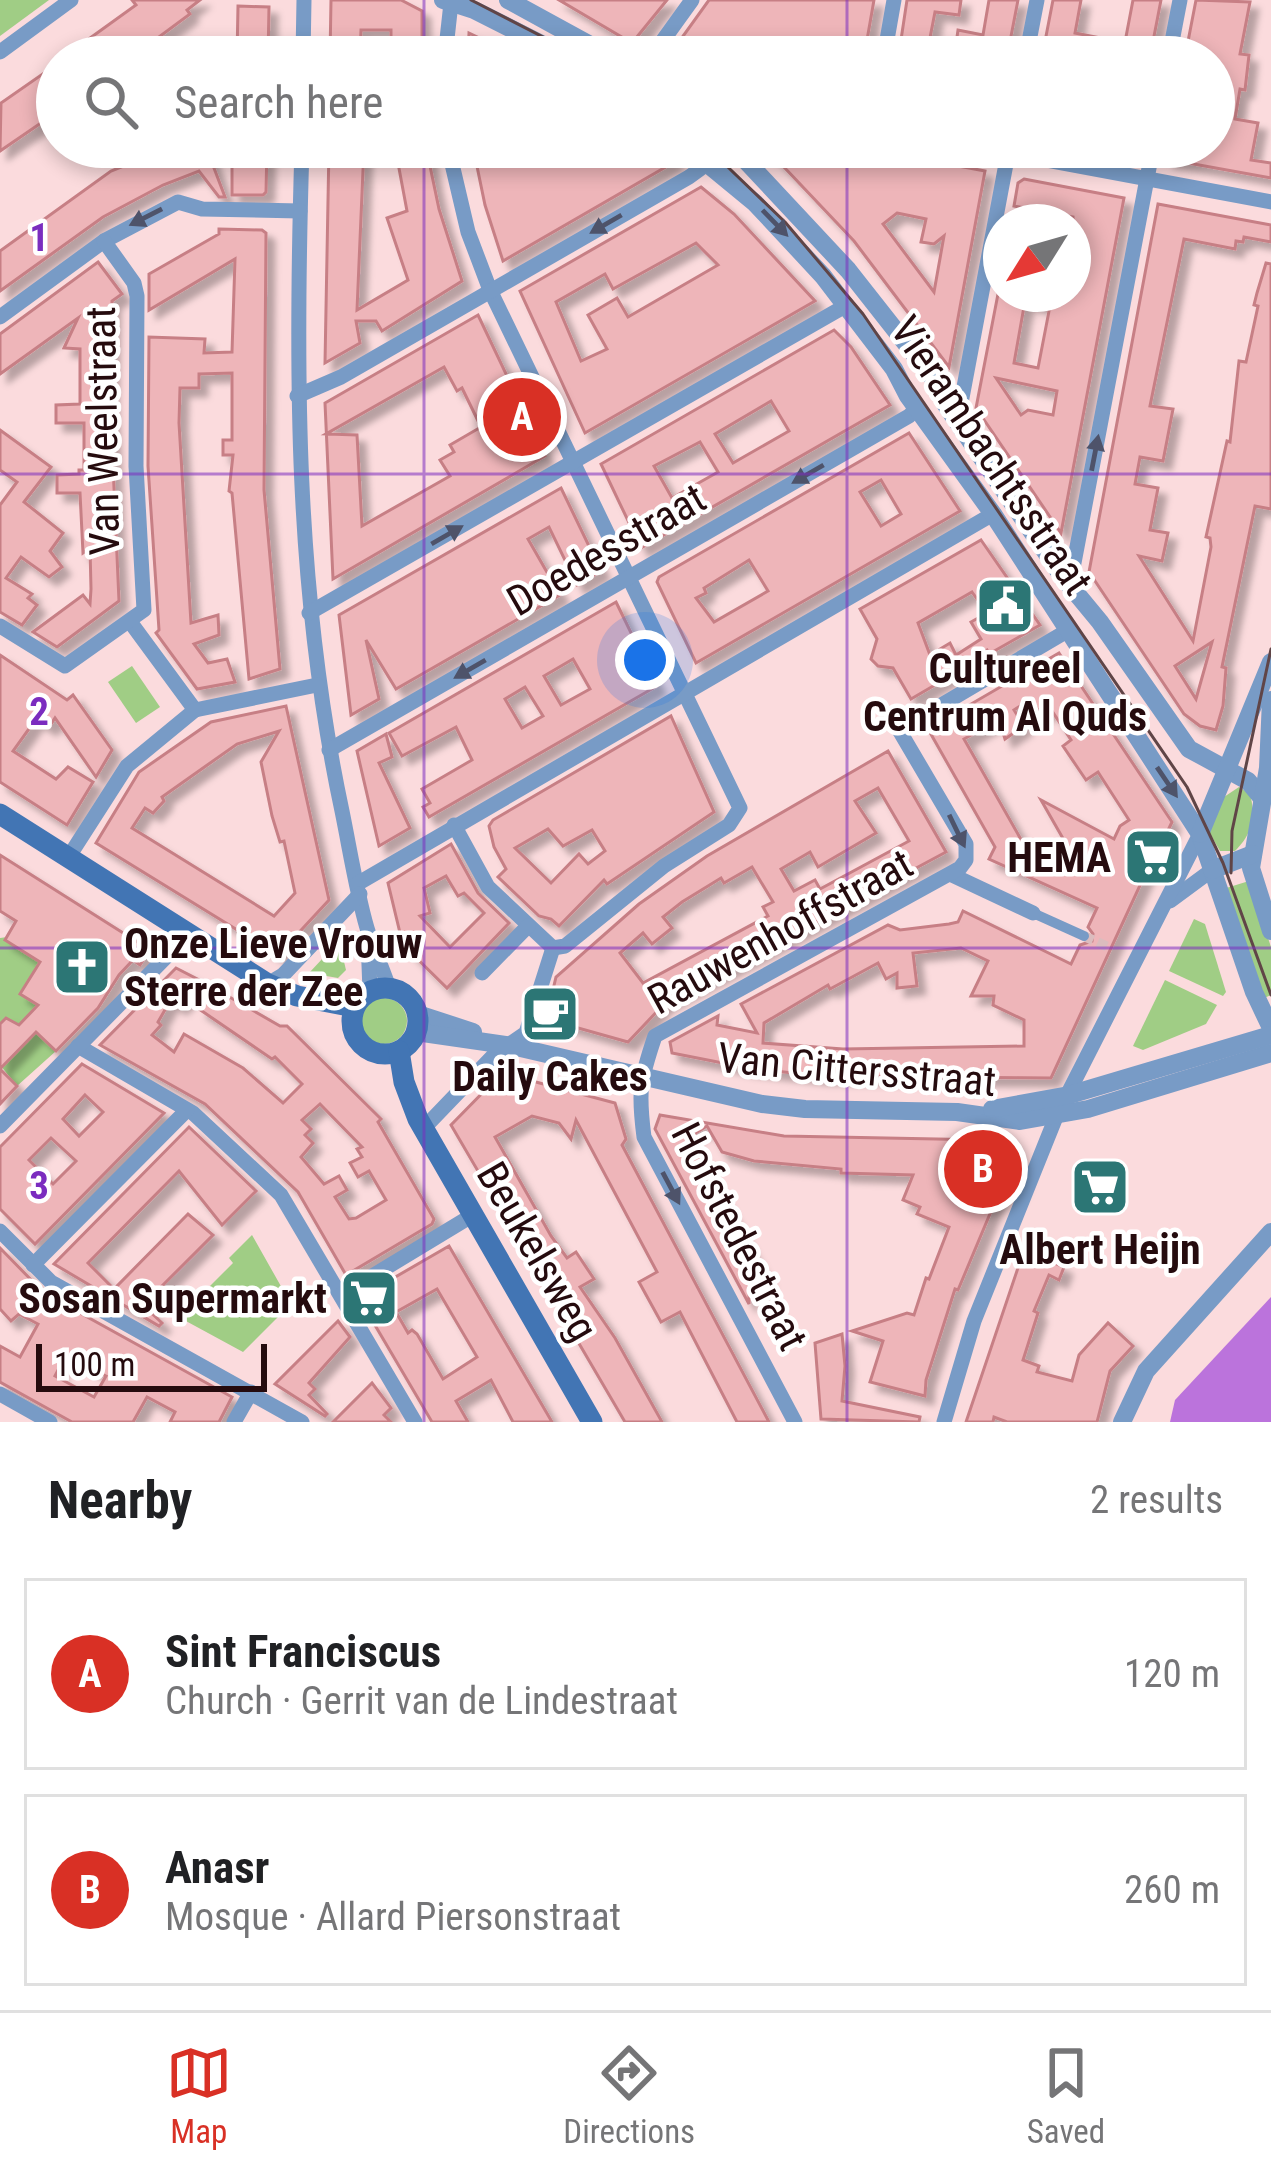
<!DOCTYPE html>
<html lang="en">
<head>
<meta charset="utf-8">
<style>
	body { margin:0; font-family:"Roboto Condensed",sans-serif; background:#f2f2f2; color:#202124 }
	.compass { position:absolute; left:983px; top:204px; width:108px; height:108px; border-radius:50%; background:#fff; box-shadow:0 6px 18px #0003; rotate:233deg }
	.scale { position:absolute; left:36px; bottom:30px; width:231px; box-sizing:border-box; padding-left:12px; border:6px solid #250b0e; border-top:0; font-size:33px; line-height:42px; white-space:nowrap; color:#250b0e; -webkit-text-stroke:9px #fff; paint-order:stroke }
	.you { position:absolute; left:645px; top:660px; width:42px; height:42px; margin:-30px; border:9px solid #fff; border-radius:50%; background:#1a73e8; box-shadow:0 0 0 18px #1a73e833 }
	.badge { display:grid; place-items:center; width:78px; height:78px; border-radius:50%; background:#d93025; color:#fff; font-size:39px; font-weight:700 }
	.pin { position:absolute; translate:-50% -50%; border:6px solid #fff; box-shadow:0 3px 12px #0006 }
	.list { margin:0; padding:0; list-style:none }
	h2 { display:flex; justify-content:space-between; align-items:center; height:156px; margin:0; padding:0 48px; font-size:51px }
	h2 small { font-size:39px; font-weight:400; color:#757577 }
	.list li { display:grid; grid-template-columns:78px 1fr auto; gap:36px; align-items:center; box-sizing:border-box; height:192px; margin:0 24px 24px; padding:0 24px; border:3px solid #e0e0e0; border-radius:0px }
	.list b { display:block; font-size:45px; white-space:nowrap }
	.list p { margin:0; font-size:39px; white-space:nowrap; color:#757577 }
	.list em { font-size:39px; font-style:normal; color:#757577 }
	.icon { flex:none; width:66px; height:66px; fill:none; stroke:currentColor; stroke-width:2; stroke-linecap:round; stroke-linejoin:round }
	.map { position:relative; flex:none; width:1271px; height:1422px; overflow:hidden }
	.search { position:absolute; background:#fff; box-shadow:0 6px 18px #0003; left:36px; right:36px; top:36px; height:132px; display:flex; align-items:center; gap:30px; box-sizing:border-box; padding:0 42px; border-radius:66px; color:#757577; font-size:45px }
	.sheet { height:588px; background:#fff }
	nav { display:flex; justify-content:space-around; align-items:center; box-sizing:border-box; height:168px; border-top:3px solid #e0e0e0; background:#fff; font-size:33px; color:#757577 }
	nav a { display:grid; justify-items:center; gap:6px }
	nav .on { color:#d93025 }
	.map>svg:first-child { display:block }
</style>
</head>
<body>
<div class="map">
<svg width="1271" height="1422" viewBox="0 0 1271 1422">
	<defs>
		<filter id="shadow"><feDropShadow dx="8" dy="8" stdDeviation="3" flood-color="#0004"/></filter>
	</defs>
	<rect width="100%" height="100%" fill="#fbdbdd"/>
	<!-- green -->
	<g fill="#a0cd85">
		<path d="M0,0h49l-49,36z"/>
		<path d="M132,666l28,41 -24,16 -28,-41z"/>
		<path d="M1239,787l11,7c6,23 2,40 -15,57h-15l-11,-19 15,-35z"/>
		<path d="M1249,881l22,66v48l-9,4 -39,-110z"/>
		<path d="M1194,919l11,5 21,68 -3,4 -54,-25z"/>
		<path d="M59,930l-36,59 23,15 -22,16 32,31 -39,35 -17,-21v-127z"/>
		<path d="M339,941l7,29 -8,8 -29,-5z"/>
		<path d="M1165,980l52,25 -11,19 -63,26 -10,-4z"/>
		<circle cx="384" cy="1021" r="23"/>
		<path d="M252,1235l39,69 -48,48 -70,-38 23,-24 6,4 31,-31 -4,-5z"/>
	</g>
	<!-- water -->
	<path fill="#bb73dc" d="M1271,1297v125h-101l5,-22z"/>
	<!-- building -->
	<g fill="#eeb5b9" stroke="#c77f85" stroke-width="3" fill-rule="evenodd" filter="url(#shadow)">
		<path d="M132,0h68l-13,10 3,4 -58,43h-44l-2,-16 50,-36z"/>
		<path d="M331,0h70l21,11v46h-31v-27h-30l-1,27h-30z"/>
		<path d="M559,0h108l-35,43z"/>
		<path d="M709,0h165l-10,57h-196z"/>
		<path d="M907,0h54l-2,15 -24,-3 -6,31 45,7v7l-75,-4z"/>
		<path d="M989,0h29l-11,57h-28l1,-9 -24,-4 2,-14 25,5z"/>
		<path d="M1053,0h28l-6,33 46,9h4l8,-42h28l-11,57h-108z"/>
		<path d="M1196,0l54,2 -10,52 9,1 -4,35 -5,-1 -5,30 23,4 -7,37 20,3v15l-105,-19 3,-12h45v-90h-29z"/>
		<path d="M238,6l31,1 -1,50h-31z"/>
		<path d="M469,33l21,10 28,14h-50z"/>
		<path d="M57,64v48l-57,39 1,-48z"/>
		<path d="M171,147h35l19,50h-6l-20,-26 -36,14 -60,32 -103,74v-40l111,-80z"/>
		<path d="M232,147h35l-1,45 -3,3h-31z"/>
		<path d="M329,147h35l-7,163 51,-30 -21,-62 20,-7 -12,-64h31l13,62 23,72 -80,50 -6,-10h-20l4,22 -35,20z"/>
		<path d="M473,147h185l18,14 -173,100 -18,-56z"/>
		<path d="M765,147h91l129,24 -36,196 -95,-126zM897,213l29,6 -5,23 13,2 10,-8 -10,56 -51,-68z"/>
		<path d="M1024,179l100,19 -63,335 -85,-125 22,-114h75v-77l-59,-11 4,-23zM1025,301l25,5 -12,62 -24,-5zM996,378l61,13 -4,24 -25,-5 -7,5z"/>
		<path d="M701,187l33,27 81,87 -230,132 -65,-142zM696,243l22,22 -90,52 -11,-19 -29,17 19,34 -26,12 -25,-59 49,-28 8,15z"/>
		<path d="M1158,204l113,21v17l-27,-5 -1,5 -7,-1 -1,8 -51,-10 -34,167 23,3 -10,52 -23,-4 -5,27 23,4 -8,42 18,3 -6,28 -23,-5 54,85 18,-94 -1,-9 -4,-1 21,-96 3,1 9,-81 7,1 12,-56 -4,-1 3,-12 9,-30 5,1v245l-16,-3 -33,161 4,1 -3,38 -7,24 -16,-4 -16,-12 -95,-142zM1212,642l-16,57 -21,-33z"/>
		<path d="M219,229l43,1 4,3 -2,257 16,179 -31,10 -17,-186 -3,-2 4,-36h-10v-15h9v-67l-33,1v14h-19l-1,35 12,200 27,-8 1,20 -25,9 14,19 19,-4 8,23 -38,7 -41,-56 3,-3 -11,-164 1,-129 56,2 -1,14 28,-1 3,-93 -86,51v-36l70,-40z"/>
		<path d="M98,262l24,32 -10,7 -2,96 9,204 -62,46 -24,-15 50,-37 7,9 1,-15 -1,-41 -7,5 -3,-60h-23v-18l22,-1v-4h5v-47h-28v-18l24,-1v-55l-16,-1 14,-30 -78,56v-40z"/>
		<path d="M478,315l67,141 -212,123 -8,-176zM444,367l13,24 5,-3 19,39 -31,18 4,7 -14,8 10,16 -88,50 -5,-91 -31,-1z"/>
		<path d="M834,330l17,17 39,58 -249,143 -40,-84zM771,401l18,30 -56,32 -18,-29zM700,442l18,30 -46,26 -18,-32z"/>
		<path d="M0,430l51,37 -27,35 39,31 -13,18 12,16 -13,10 -28,-20 -15,21 26,16 -4,4 9,7 -15,20 -22,-13v-107l17,-23 -17,-12z"/>
		<path d="M909,433l51,78 -264,152 -39,-81 2,-5zM881,480l20,34 -20,12 -21,-34zM749,560l19,31 -54,31 -18,-24 10,-5 -2,-5z"/>
		<path d="M561,488l40,83 -24,14 -28,-58 -21,12 32,56 -164,94 -30,-49 13,59 -28,16 -12,-100z"/>
		<path d="M981,540l59,85 -51,29 -2,-4 -25,14 2,4 -53,31 -18,-31 -15,-2 -7,-7 6,-20 -17,-30zM972,592l15,21 -16,9 10,17 -25,16 -6,-12 -20,12 -12,-32z"/>
		<path d="M616,602l41,84 -228,131 -6,-10 7,-4 -8,-14 50,-29 -16,-33 -54,29 -13,-23zM573,659l17,30 -29,16 -17,-29zM525,687l18,29 -21,12 -17,-29z"/>
		<path d="M1059,653l113,169 -11,23v13l-7,-3 -103,223 -231,-2 -72,-8 -76,-15 -2,-11 48,-26 -1,9 40,8 -16,-29 147,-79 12,5 49,-6 9,-2 5,-11 108,53 9,-19 12,-4 1,-7 -5,-7 9,-19 -108,-49 6,-12 -67,-118zM1031,699l10,16 9,-7 21,32 -8,6 23,34 12,-8 31,48 -9,6 -6,13 -73,-39 40,70 -58,-27 -59,-104 30,-17 6,1 5,16 19,-13 -10,-16zM961,948l27,13 -17,35h23l-1,9 31,15v26l-181,3 -80,-6 1,-20 64,-38 2,4 48,-26 8,16 11,-6v15l20,-2 -4,-33z"/>
		<path d="M0,655l67,45 6,-5 39,55 -16,27 -41,-59 -6,9 -13,-8 -23,32 43,28 12,-12 25,15 -26,43 -67,-43z"/>
		<path d="M286,706l43,194 -51,55 -182,-112 43,-71 72,-50zM279,731l-18,31 11,54 8,26 4,-1 11,52 -21,23 -142,-88 13,-20 8,5 11,-12 -2,-4 75,-53z"/>
		<path d="M671,716l43,96 -107,72 -3,-4 -45,46 -8,-7 -12,-3 -41,-39 8,-8 -12,-22 -5,-21 4,-6zM548,829l15,17 29,-16 13,21 -17,13 -9,-10 -28,29 -36,-35z"/>
		<path d="M386,734l6,23 -13,6 31,65 -31,18 -22,-95z"/>
		<path d="M888,751l58,101 -281,151 -37,39 -82,-23 10,-42 83,-73 68,-48zM878,788l31,53 -89,48 -5,-9 -21,11 -13,-22 29,-17 8,15 58,-34 -21,-32zM752,867l21,35 -10,5 5,9 -125,67 -23,-30 23,-20 9,11 20,-16 -9,-11 19,-15 39,-24 3,5z"/>
		<path d="M451,844l27,49 31,30 -62,65 -54,-53 7,-2 -12,-50zM446,876l12,20 6,-3 20,20 -34,34 -30,-31 10,-3 -6,-25z"/>
		<path d="M0,855l150,95 -10,15 -7,-5 -14,15 -21,33 -42,43 -20,-19 -36,37 17,17 -17,18v-80l6,-6 13,7 19,-20 -18,-11 20,-32 -35,-22 11,-19 -16,-10z"/>
		<path d="M176,968l27,14 -24,24 -9,-5 -12,21 3,3 -9,10 22,17 10,-18 59,34 40,35 19,-19 -27,-27 -3,2 -73,-50 13,-22 68,39h7l94,93 -3,3 56,97 -2,5 -86,51 -48,-83 -93,-88 -105,-59zM320,1104l42,43 -5,2 5,8 -12,6 8,14 11,-6 17,29 -30,18 -7,1 -14,-22 12,-7 -8,-14 -15,8 -23,-27 12,-14 -8,-8 6,-6 -9,-9z"/>
		<path d="M82,1064l82,49 -129,131 -35,-35v-62zM85,1095l18,17 -24,24 -16,-17zM51,1138l25,23 -23,23 -24,-24z"/>
		<path d="M502,1073l113,30 11,36 -4,6 147,277h-32l-57,-110 -19,10 -22,-40 18,-10 -81,-152 -5,19 -12,-16 -27,-7 -37,21 56,99 16,22 9,-6 18,27 -14,8 35,51 47,84h-37l-174,-297z"/>
		<path d="M660,1115l124,21 203,4v7h14l3,16 -7,34 -39,93 -3,-1 -29,91 -1,16 -55,-14 13,-41 -31,-10 55,-18 7,2 12,-37 3,1 20,-52 -32,-13 3,-7 -17,-7 10,-25 -72,-2v-4l-87,-8 -32,-9 -15,-26 -18,11 77,143 -4,12 -13,-4v16l-94,-175z"/>
		<path d="M189,1127l67,64 -34,34 -43,-54 -91,92 26,26 74,-75 25,21 -70,70 19,18 -3,3 -105,-62z"/>
		<path d="M449,1246l96,164 7,12h-39l-22,-42 -35,21 12,21h-36l-73,-124zM437,1289l40,68 -34,22 -26,-45 -5,-4 -4,3 -12,-21z"/>
		<path d="M0,1248l44,45 188,104 -13,25h-49l5,-10 -28,-15 -14,25h-61l-72,-40v-36l20,11 18,-33 -19,-10 -8,7 -11,-12zM66,1355l40,21 -12,21 -39,-21z"/>
		<path d="M1024,1250l40,17 -5,13 -10,-5 -15,36 4,2 -15,47 16,6 -2,6 35,9 7,-26 29,-32 25,23 -23,25 -13,51h-90l-13,-5 -1,5h-27z"/>
		<path d="M338,1321l12,16 -41,46 6,6 -6,6 18,19 -2,2 -50,-32z"/>
		<path d="M842,1334l3,32 -3,35 78,16 -1,5 -98,-3 -6,-76z"/>
		<path d="M372,1383l19,25 -7,7 7,7h-58z"/>
	</g>
	<g fill="none" stroke-linecap="round" stroke-linejoin="round">
		<!-- pedestrian-tunnel -->
		<path stroke="#dbbcbe" stroke-width="10" stroke-dasharray="10 5" stroke-linecap="butt" d="M1084,936l26,12"/>
		<!-- pedestrian -->
		<path stroke="#789bc6" stroke-width="10" d="M1033,913l51,23"/>
		<!-- minor -->
		<g stroke="#789bc6" stroke-width="15">
			<path d="M0,52l71,-52"/>
			<path d="M303,57l1,-57"/>
			<path d="M445,57l6,-54"/>
			<path d="M651,57l41,-57"/>
			<path d="M884,57l10,-57"/>
			<path d="M1026,57l11,-57"/>
			<path d="M1169,57l11,-57"/>
			<path d="M302,147c-7,224 -7,444 40,664 8,39 14,79 25,117 6,20 15,39 22,60"/>
			<path d="M448,147l20,85 22,58 250,518 -11,17 -65,41 -99,80 -12,2"/>
			<path d="M976,147l295,55"/>
			<path d="M0,317l104,-76 74,-39 24,7 98,2"/>
			<path d="M297,396l44,-19 348,-200 11,-8 15,-22"/>
			<path d="M950,411l11,-8 48,-255"/>
			<path d="M1062,576l11,-8 80,-421"/>
			<path d="M309,613l538,-308"/>
			<path d="M131,623l64,87"/>
			<path d="M0,626l65,40 79,-56 -8,-144 1,-170 -3,-13 -30,-42"/>
			<path d="M195,710l122,-25"/>
			<path d="M329,750l580,-334 8,-8"/>
			<path d="M454,825l34,62 65,61"/>
			<path d="M68,858l59,-92 68,-56"/>
			<path d="M952,875l81,38"/>
			<path d="M357,884l636,-370"/>
			<path d="M1170,901l42,-31"/>
			<path d="M368,939l2,52"/>
			<path d="M482,973l46,-47"/>
			<path d="M268,984l15,-9 77,-81"/>
			<path d="M78,1046l115,67 88,82 134,227"/>
			<path d="M0,1126l173,-176 11,-17"/>
			<path d="M423,1129l72,-75 31,-21 27,-85"/>
			<path d="M0,1231l51,51 251,140"/>
			<path d="M33,1265l154,-155"/>
			<path d="M341,1295l132,-80"/>
			<path d="M0,1394l50,28"/>
			<path d="M234,1422l17,-30"/>
			<path d="M795,1422l-151,-285c-6,-46 -4,-57 11,-101l305,-168 6,-8v-16l-67,-114 168,-99"/>
			<path d="M944,1422l30,-101 82,-204 144,-283"/>
		</g>
		<!-- tertiary -->
		<g stroke="#789bc6" stroke-width="18">
			<path d="M443,0l31,10 93,47"/>
			<path d="M508,0l104,57"/>
			<path d="M687,147l68,56 68,73 71,93 14,27 85,118 207,320 54,158 17,36"/>
			<path d="M733,147l115,123 85,108 13,27 116,171 38,46 89,127 59,32 14,17"/>
			<path d="M1271,700l-3,68 -17,100 20,63"/>
			<path d="M1200,834l71,-172"/>
			<path d="M1212,870l41,-16"/>
			<path d="M418,1014l55,18"/>
			<path d="M416,1032l96,14 250,58 43,5 152,3 63,9 68,-12 183,-56"/>
			<path d="M992,1109l77,-14 202,-60"/>
			<path d="M1122,1422l24,-51 125,-139"/>
		</g>
		<!-- secondary -->
		<g stroke="#4275b4" stroke-width="21">
			<path d="M0,814l268,170 29,12 57,11"/>
			<circle cx="385" cy="1021" r="33"/>
			<path d="M399,1051l5,31 14,37 174,303"/>
		</g>
		<!-- tram -->
		<g stroke="#604547" stroke-width="3">
			<path d="M471,0l111,57"/>
			<path d="M707,147l78,75 78,92 324,473 36,76 48,132"/>
			<path d="M1231,873l1,-42 39,-182"/>
		</g>
	</g>
	<!-- one-way arrows -->
	<defs><path id="oneway-solid" d="M-6-.8H1V-3.2L6.5 0L1 3.2V.8H-6Z" transform="scale(3)"/></defs>
	<g fill="#4e536a">
		<use href="#oneway-solid" transform="translate(146 217) rotate(153)"/>
		<use href="#oneway-solid" transform="translate(775 223) rotate(46)"/>
		<use href="#oneway-solid" transform="translate(606 224) rotate(150)"/>
		<use href="#oneway-solid" transform="translate(1095 453) rotate(-79)"/>
		<use href="#oneway-solid" transform="translate(808 474) rotate(150)"/>
		<use href="#oneway-solid" transform="translate(447 535) rotate(-30)"/>
		<use href="#oneway-solid" transform="translate(470 669) rotate(150)"/>
		<use href="#oneway-solid" transform="translate(1167 782) rotate(56)"/>
		<use href="#oneway-solid" transform="translate(957 831) rotate(64)"/>
		<use href="#oneway-solid" transform="translate(671 1188) rotate(62)"/>
	</g>
	<!-- grid -->
	<path fill="none" stroke="#7b2cbf" stroke-width="3" stroke-opacity="0.55" d="M424,0v57M847,0v57M424,147v1275M847,147v1275M0,474h1271M0,948h1271"/>
	<!-- icons -->
	<defs>
		<g id="civic-square" transform="scale(3)"><rect x="-9" y="-9" width="18" height="18" rx="4" fill="#2c7675" stroke="#fff"/><path d="M-.6-6.5H3V-4.5H.6V-3L4-1V1h2V6H-6V1h2V-1L-.6-3ZM-1.2 2.5V6h2.4V2.5Z" fill="#fff"/></g>
		<g id="supermarket-square" transform="scale(3)"><rect x="-9" y="-9" width="18" height="18" rx="4" fill="#2c7675" stroke="#fff"/><path d="M-6-5.5h2.5l.6 2H6L4.5 2H-2.5L-4.4-4H-6ZM-1.5 3.2a1.3 1.3 0 1 0 .1 0ZM3 3.2a1.3 1.3 0 1 0 .1 0Z" fill="#fff"/></g>
		<g id="church-square" transform="scale(3)"><rect x="-9" y="-9" width="18" height="18" rx="4" fill="#2c7675" stroke="#fff"/><path d="M-1.2-6h2.4v3.5h3.3v2.4h-3.3V6h-2.4V-.1h-3.3v-2.4h3.3Z" fill="#fff"/></g>
		<g id="cafe-square" transform="scale(3)"><rect x="-9" y="-9" width="18" height="18" rx="4" fill="#2c7675" stroke="#fff"/><path d="M-5.5-4.5H6V0H3Q3 3.5 0 3.5H-2.5Q-5.5 3.5-5.5 0ZM3-3.2v2h1.7v-2ZM-6 4.5H4V6H-6Z" fill="#fff"/></g>
	</defs>
	<g fill-rule="evenodd">
		<use href="#civic-square" x="1005" y="606"/>
		<use href="#supermarket-square" x="1153" y="857"/>
		<use href="#church-square" x="82" y="967"/>
		<use href="#cafe-square" x="550" y="1014"/>
		<use href="#supermarket-square" x="1100" y="1187"/>
		<use href="#supermarket-square" x="369" y="1298"/>
	</g>
	<g text-anchor="middle" stroke-width="9" stroke-linejoin="round" paint-order="stroke">
		<!-- street labels -->
		<g font-size="42" fill="#250b0e" stroke="#fff">
			<text transform="translate(102 431) rotate(-91)" y="15">Van Weelstraat</text>
			<text transform="translate(992 455) rotate(56)" y="15">Vierambachtsstraat</text>
			<text transform="translate(606 549) rotate(-30)" y="15">Doedesstraat</text>
			<text transform="translate(780 931) rotate(-29)" y="15">Rauwenhoffstraat</text>
			<text transform="translate(857 1069) rotate(5)" y="15">Van Cittersstraat</text>
			<text transform="translate(740 1236) rotate(63)" y="15">Hofstedestraat</text>
			<text transform="translate(538 1251) rotate(60)" y="15">Beukelsweg</text>
		</g>
		<!-- poi labels -->
		<g font-size="42" font-weight="bold" fill="#250b0e" stroke="#fff">
			<text x="1005" y="683">Cultureel<tspan x="1005" dy="48">Centrum Al Quds</tspan></text>
			<text x="1111" y="872" text-anchor="end">HEMA</text>
			<text x="124" y="958" text-anchor="start">Onze Lieve Vrouw<tspan x="124" dy="48">Sterre der Zee</tspan></text>
			<text x="550" y="1091">Daily Cakes</text>
			<text x="1100" y="1264">Albert Heijn</text>
			<text x="327" y="1313" text-anchor="end">Sosan Supermarkt</text>
		</g>
	</g>
	<g font-size="39" text-anchor="middle" font-weight="bold" fill="#7b2cbf" stroke="#fff" stroke-width="9" stroke-linejoin="round" paint-order="stroke">
		<text x="39" y="251">1</text>
		<text x="39" y="725">2</text>
		<text x="39" y="1199">3</text>
	</g>
</svg>
<svg class="compass" viewBox="-18 -18 36 36"><path d="M0-13l5 13h-10z" fill="#e53935"/><path d="M0 13l5-13h-10z" fill="#757577"/></svg>
<div class="scale">100 m</div>
<div class="you"></div>
<div class="pin badge" style="left:522px;top:417px">A</div>
<div class="pin badge" style="left:983px;top:1169px">B</div>
<div class="search"><svg class="icon" aria-label="search" viewBox="0 0 24 24"><circle cx="10" cy="10" r="6"/><path d="M15 15l6 6"/></svg>Search here</div>
</div>
<section class="sheet">
<h2>Nearby<small>2 results</small></h2>
<ul class="list">
<li><span class="badge">A</span><div><b>Sint Franciscus</b><p>Church · Gerrit van de Lindestraat</p></div><em>120 m</em></li>
<li><span class="badge">B</span><div><b>Anasr</b><p>Mosque · Allard Piersonstraat</p></div><em>260 m</em></li>
</ul>
</section>
<nav>
<a class="on"><svg class="icon" aria-label="map" viewBox="0 0 24 24"><path d="M3 6l6-2 6 2 6-2v14l-6 2-6-2-6 2zM9 4v14M15 6v14"/></svg>Map</a>
<a><svg class="icon" aria-label="directions" viewBox="0 0 24 24"><path d="M12 3l9 9-9 9-9-9zM9 14v-3h6M13 9l2 2-2 2"/></svg>Directions</a>
<a><svg class="icon" aria-label="saved" viewBox="0 0 24 24"><path d="M7 4h10v16l-5-4-5 4z"/></svg>Saved</a>
</nav>
</body>
</html>
